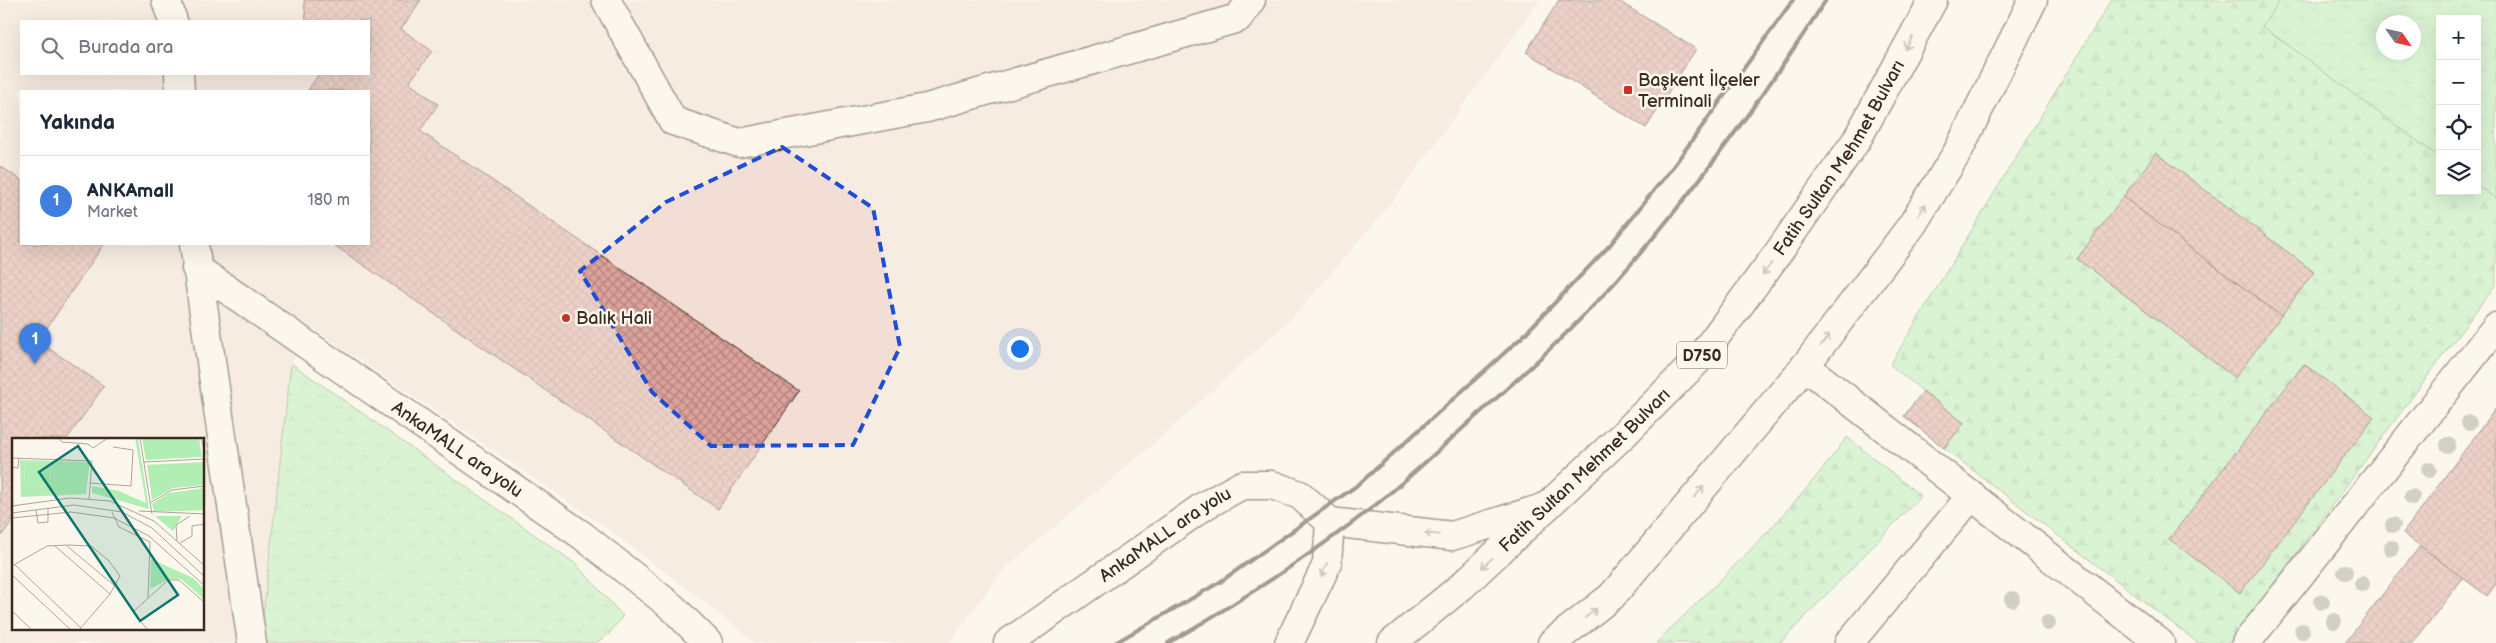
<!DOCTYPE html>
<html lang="tr">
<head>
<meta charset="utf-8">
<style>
	body { margin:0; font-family:"Balsamiq Sans",sans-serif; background:#f2f2f3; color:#1f2937 }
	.controls { position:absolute; right:15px; top:15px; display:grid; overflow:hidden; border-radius:0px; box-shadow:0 5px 20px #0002 }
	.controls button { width:45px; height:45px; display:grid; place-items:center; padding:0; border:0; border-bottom:1px solid #e0e1e3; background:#fff; color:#1f2937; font:25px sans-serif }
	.compass { position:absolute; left:2376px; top:15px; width:45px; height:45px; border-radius:50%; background:#fff; box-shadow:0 5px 20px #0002; rotate:124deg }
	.you { position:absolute; left:1019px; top:348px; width:18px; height:18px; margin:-12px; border:4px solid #fff; border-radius:50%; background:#1a73e8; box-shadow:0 0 0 8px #1a73e833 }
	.badge { display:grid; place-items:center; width:32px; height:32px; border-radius:50%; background:#c8321e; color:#fff; font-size:16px; font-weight:700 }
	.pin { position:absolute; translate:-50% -41px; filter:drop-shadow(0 1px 2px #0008) }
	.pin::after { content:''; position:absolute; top:26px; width:18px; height:15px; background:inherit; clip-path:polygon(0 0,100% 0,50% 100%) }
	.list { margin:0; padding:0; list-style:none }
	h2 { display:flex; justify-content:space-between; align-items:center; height:65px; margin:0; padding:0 20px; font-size:21px }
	h2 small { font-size:16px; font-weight:400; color:#747a83 }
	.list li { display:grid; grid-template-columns:32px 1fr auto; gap:15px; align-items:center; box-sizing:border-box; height:90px; padding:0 20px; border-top:1px solid #e0e1e3 }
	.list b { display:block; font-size:19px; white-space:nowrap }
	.list p { margin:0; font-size:16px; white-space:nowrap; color:#747a83 }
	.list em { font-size:16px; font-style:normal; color:#747a83 }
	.icon { flex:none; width:28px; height:28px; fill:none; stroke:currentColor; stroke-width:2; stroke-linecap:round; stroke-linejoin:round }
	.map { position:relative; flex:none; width:2496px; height:643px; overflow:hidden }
	.search { position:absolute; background:#fff; box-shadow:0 5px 20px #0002; left:20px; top:20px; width:350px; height:55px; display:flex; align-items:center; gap:12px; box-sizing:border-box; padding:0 18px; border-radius:0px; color:#747a83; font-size:19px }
	.panel { position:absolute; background:#fff; box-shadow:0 5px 20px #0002; left:20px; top:90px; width:350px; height:155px; border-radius:0px }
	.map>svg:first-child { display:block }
</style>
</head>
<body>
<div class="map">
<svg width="2496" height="643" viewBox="0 0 2496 643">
	<defs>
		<pattern id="grass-tufts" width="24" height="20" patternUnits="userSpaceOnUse" patternTransform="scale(1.25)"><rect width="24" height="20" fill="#b1eeb4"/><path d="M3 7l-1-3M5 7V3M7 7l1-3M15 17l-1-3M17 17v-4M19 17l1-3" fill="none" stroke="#99cc9a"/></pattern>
		<pattern id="forest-firs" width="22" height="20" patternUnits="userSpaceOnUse" patternTransform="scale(1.25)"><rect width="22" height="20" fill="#b1eeb4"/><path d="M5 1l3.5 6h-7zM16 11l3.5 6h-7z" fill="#99cc9a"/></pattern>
		<pattern id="building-cross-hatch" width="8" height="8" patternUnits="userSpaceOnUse" patternTransform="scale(1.25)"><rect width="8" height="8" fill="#dca29b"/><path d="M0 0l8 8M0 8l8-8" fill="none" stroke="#b4847e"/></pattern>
	</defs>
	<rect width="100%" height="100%" fill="#fbf7ec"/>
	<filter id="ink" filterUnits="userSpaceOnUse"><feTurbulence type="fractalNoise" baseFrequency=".02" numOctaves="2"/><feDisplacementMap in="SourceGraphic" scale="10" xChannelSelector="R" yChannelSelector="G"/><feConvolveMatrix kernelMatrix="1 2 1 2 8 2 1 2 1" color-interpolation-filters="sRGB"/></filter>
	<g filter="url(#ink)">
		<!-- built -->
		<path fill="#f2ded4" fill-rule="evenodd" d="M0,0h1540l-143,196 -99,116 -135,124 -159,133 -55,74h-194l-48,-39 -112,-84 -281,-191 -23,35 -31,279h-260zM21,21h348v53h-348zM21,91h348v153h-348zM14,439h190v190h-190z"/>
		<!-- grass -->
		<g fill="url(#grass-tufts)" stroke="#768c69" fill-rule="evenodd">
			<path d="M2280,0h216v199l-19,-14v-166h-37v139l-178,-132zM2384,22h30v30h-30z"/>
			<path d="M291,363l285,201 47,52 -14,18 -13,9h-336z"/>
		</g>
		<!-- forest -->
		<g fill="url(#forest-firs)" stroke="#768c69">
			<path d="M2111,0h169l-18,26 178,132v33h37v-6l19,14v85l-266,359h-32l-254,-195 19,-25 -73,-58z"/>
			<path d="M1847,437l74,59 -141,147h-124c66,-65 136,-130 191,-206z"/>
		</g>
		<!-- building -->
		<g fill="url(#building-cross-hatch)" stroke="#3b2a1e">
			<path d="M304,0h117l-20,29 31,22 -23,32 29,21 -18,27 379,260 -81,118 -384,-264 35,-1v-153l-61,-1 11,-16h50v-53h-63z"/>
			<path d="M1559,0h58l79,49 -50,79 -120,-76z"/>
			<path d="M2156,153l158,119 -33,44 -158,-119z"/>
			<path d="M0,166l21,14v64h83l-66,97 66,45 -37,53h-53v79l-14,20z"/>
			<path d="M2123,197l158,119 -46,62 -158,-119z"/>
			<path d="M2304,364l70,53 -134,176 -71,-54z"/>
			<path d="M1923,391l41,32 -20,25 -40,-32z"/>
			<path d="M2496,408v176l-9,12 -84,-63z"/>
			<path d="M2420,546l43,32 -50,65h-68z"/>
		</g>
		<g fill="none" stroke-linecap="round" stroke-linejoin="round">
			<!-- minor casing -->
			<g stroke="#3b2a1e" stroke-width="31">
				<g id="minor">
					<path d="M166,0l7,21"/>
					<path d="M606,0l67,121 66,22 188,-35 311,-90 13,-18"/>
					<path d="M179,74l1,17"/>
					<path d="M194,244l58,399"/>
					<path id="s1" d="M196,268l387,268 89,71 36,36"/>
					<path d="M1805,366l355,277"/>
					<path d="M1330,522l122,14 94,-29"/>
					<path id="s2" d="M1008,643l196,-137 38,-21h30l28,10 30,27"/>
					<path d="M1289,643l38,-79 3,-42"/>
					<path d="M1849,643l123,-148"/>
					<path d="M2246,643l250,-316"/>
				</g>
			</g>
			<!-- highway casing -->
			<g stroke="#3b2a1e" stroke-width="31">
				<g id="highway">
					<path id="s3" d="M1392,643l70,-57 161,-151 76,-76 79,-106 78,-112 77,-141"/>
					<path d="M1552,643l60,-47 193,-230 107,-141 45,-72 76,-153"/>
				</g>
			</g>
			<!-- minor -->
			<use href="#minor" stroke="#fbf7ec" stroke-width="28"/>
			<!-- highway -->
			<use href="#highway" stroke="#fbf7ec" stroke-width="28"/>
			<!-- rail -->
			<g stroke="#3b2a1e" stroke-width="4">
				<path d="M1115,643l105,-61 139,-98 162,-146 89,-93 65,-81 118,-164"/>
				<path d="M1168,643c73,-42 144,-88 210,-140 36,-29 70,-62 105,-93 52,-46 104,-94 149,-147 71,-83 135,-172 194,-263"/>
			</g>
		</g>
		<!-- trees -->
		<g fill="#a1a190">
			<circle cx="2469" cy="423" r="8"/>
			<circle cx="2448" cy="445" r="8"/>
			<circle cx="2429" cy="470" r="8"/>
			<circle cx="2412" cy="497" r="8"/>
			<circle cx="2393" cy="525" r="8"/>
			<circle cx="2391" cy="548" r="8"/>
			<circle cx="2345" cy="572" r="8"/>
			<circle cx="2362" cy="584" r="8"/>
			<circle cx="2012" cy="599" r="8"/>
			<circle cx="2322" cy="602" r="8"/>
			<circle cx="2334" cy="621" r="8"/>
			<circle cx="2048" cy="623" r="8"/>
			<circle cx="2302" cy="631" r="8"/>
		</g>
		<!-- one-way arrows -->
		<defs><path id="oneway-shaft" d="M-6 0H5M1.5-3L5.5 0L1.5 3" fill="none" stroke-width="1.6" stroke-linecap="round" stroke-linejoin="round" transform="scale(1.25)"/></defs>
		<g stroke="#9b9085">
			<use href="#oneway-shaft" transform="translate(1909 43) rotate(119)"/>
			<use href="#oneway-shaft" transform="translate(1922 210) rotate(-58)"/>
			<use href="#oneway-shaft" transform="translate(1767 269) rotate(127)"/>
			<use href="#oneway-shaft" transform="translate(1825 340) rotate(-53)"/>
			<use href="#oneway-shaft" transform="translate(1699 492) rotate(-50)"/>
			<use href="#oneway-shaft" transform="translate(1432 534) rotate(-174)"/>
			<use href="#oneway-shaft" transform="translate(1487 563) rotate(137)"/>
			<use href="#oneway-shaft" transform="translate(1324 570) rotate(112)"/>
			<use href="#oneway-shaft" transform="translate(1591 613) rotate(-38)"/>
		</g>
	</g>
	<!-- marked area -->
	<path d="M0 0H2496V643H0ZM782,147l91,61 27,139 -47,98 -142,1 -59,-54 -72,-121 86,-69z" fill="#fbf7ec" fill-opacity=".55" fill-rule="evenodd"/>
	<path fill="none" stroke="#1d4ed8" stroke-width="4" stroke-dasharray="10 6" stroke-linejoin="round" d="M782,147l91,61 27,139 -47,98 -142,1 -59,-54 -72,-121 86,-69z"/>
	<!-- markers -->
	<g fill="#c8321e" stroke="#fbf7ec" stroke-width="2">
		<rect x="1623" y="85" width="10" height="10" rx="2.5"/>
		<circle cx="566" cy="318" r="5"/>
	</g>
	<g text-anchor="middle" stroke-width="5" stroke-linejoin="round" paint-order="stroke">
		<!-- shield labels -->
		<rect fill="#fbf7ec" stroke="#75685c" stroke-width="1" x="1677" y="341.5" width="50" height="27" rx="4"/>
		<g font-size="16" font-weight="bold" fill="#3b2a1e">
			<text x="1702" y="361">D750</text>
		</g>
		<!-- poi labels -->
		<g font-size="18" fill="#3b2a1e" stroke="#fbf7ec" text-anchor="start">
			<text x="1638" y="86">Başkent İlçeler<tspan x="1638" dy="21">Terminali</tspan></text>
			<text x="576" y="324">Balık Hali</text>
		</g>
		<!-- street labels -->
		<g font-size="18" fill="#3b2a1e" stroke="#fbf7ec">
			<text dy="6" stroke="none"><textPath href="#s3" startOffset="664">Fatih Sultan Mehmet Bulvarı</textPath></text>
			<text dy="6" stroke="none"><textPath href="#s1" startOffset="318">AnkaMALL ara yolu</textPath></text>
			<text dy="6" stroke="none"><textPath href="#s3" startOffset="259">Fatih Sultan Mehmet Bulvarı</textPath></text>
			<text dy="6" stroke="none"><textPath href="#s2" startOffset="191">AnkaMALL ara yolu</textPath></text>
		</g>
	</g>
	<!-- overview -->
	<g transform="translate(12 438)">
		<rect width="192" height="192" fill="#fbf7ec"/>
		<path d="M13,24l26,1 -1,22 -26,2zM170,78l-9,15 -17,-14 1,-1zM139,121l42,19 11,11v10l-23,-20h-12l-19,10z" fill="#b1eeb4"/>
		<path d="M123,0h3l11,71 -57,-16v-7l27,5 27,12zM130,0h57l3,19 -56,3zM8,22l70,2 -4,32 -65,3zM13,24l26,1 -1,22 -26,2zM192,24v23l-31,3 -21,12 -5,-35zM192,50v22l-50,2 -2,-8 17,-11z" fill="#b1eeb4" fill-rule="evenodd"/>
		<path fill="none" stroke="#aea59a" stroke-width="1" d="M46,0l4,4 26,2 5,4M128,0l12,76M189,0l4,16M81,10l15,-10M0,20l80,3 -3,38M132,24l61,-3M0,29l6,1 1,-10M78,45l41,3 2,-36 -20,-3M138,65l22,-13 33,-4M0,68l58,-8 40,3 44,20 51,45M24,72l2,13 10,-1v-14M127,73l66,3M100,74l7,15 31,15 -2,56M0,75l62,-8 48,7 30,16 53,49M0,80l59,-6 43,6 35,18 56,50M165,103l-1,-16 14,-9M168,105l12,-7v-10l13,-2M43,108l55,48M55,108l48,40M2,126l67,64M0,128l35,-20 20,-1 24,1 18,15 11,15 -10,18 -31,36M0,137l59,55M0,173l20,19M136,192l-15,-18 35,-32h11l26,23"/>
		<path fill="#0f766e" fill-opacity="0.15" stroke="#0f766e" stroke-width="2.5" d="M66,8l100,149 -38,26 -101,-149z"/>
		<rect width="192" height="192" fill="none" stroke="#3b2a1e" stroke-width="2.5"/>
	</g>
</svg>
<div class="controls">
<button>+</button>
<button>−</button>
<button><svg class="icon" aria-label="locate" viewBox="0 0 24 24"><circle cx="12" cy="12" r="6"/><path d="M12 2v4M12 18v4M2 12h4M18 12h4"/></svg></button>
<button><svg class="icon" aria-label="layers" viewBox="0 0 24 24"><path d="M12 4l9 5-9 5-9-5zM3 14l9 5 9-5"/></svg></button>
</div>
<svg class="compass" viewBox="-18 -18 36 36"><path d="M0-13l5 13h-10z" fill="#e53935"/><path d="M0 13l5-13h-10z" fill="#747a83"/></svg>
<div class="you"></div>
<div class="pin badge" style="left:35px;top:364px;background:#3f7fe0">1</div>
<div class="search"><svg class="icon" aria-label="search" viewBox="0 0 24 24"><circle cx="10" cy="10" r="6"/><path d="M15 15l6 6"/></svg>Burada ara</div>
<section class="panel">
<h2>Yakında<small></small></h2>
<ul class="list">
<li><span class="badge" style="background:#3f7fe0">1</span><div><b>ANKAmall</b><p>Market</p></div><em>180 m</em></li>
</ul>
</section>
</div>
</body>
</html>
